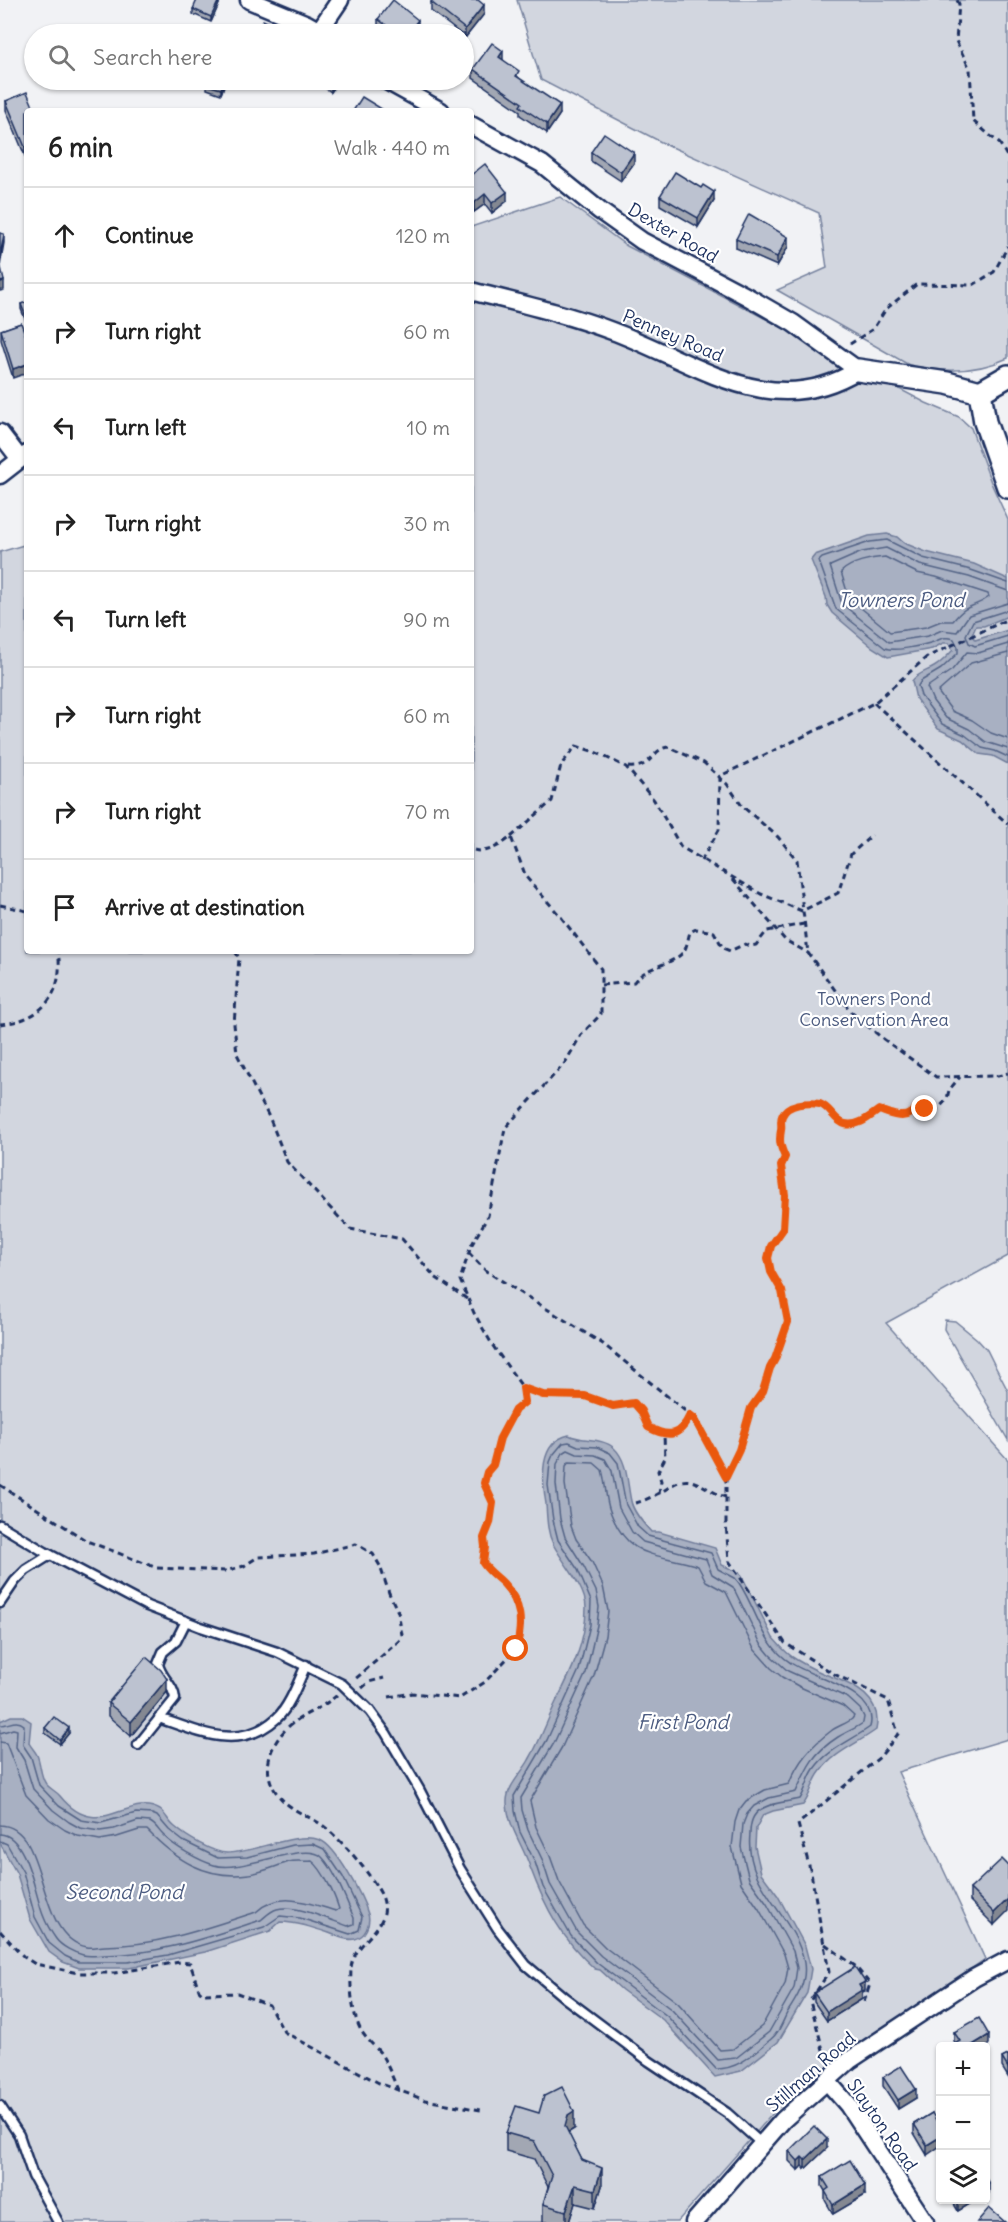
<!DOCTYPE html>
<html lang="en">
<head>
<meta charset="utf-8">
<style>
	body { margin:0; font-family:Delius,sans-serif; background:#f2f2f2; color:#222 }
	.controls { position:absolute; right:18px; bottom:18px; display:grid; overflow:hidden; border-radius:6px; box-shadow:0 2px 4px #0004 }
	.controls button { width:54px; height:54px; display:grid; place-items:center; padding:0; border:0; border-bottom:2px solid #e0e0e0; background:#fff; color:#222; font:30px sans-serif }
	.stop { position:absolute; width:18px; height:18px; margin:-14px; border:4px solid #ea580c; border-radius:50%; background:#fff }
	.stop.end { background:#ea580c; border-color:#fff; box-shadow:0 2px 6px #0008 }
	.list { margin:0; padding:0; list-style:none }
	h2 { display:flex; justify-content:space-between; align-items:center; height:78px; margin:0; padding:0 24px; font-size:26px }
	h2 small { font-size:20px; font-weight:400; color:#767676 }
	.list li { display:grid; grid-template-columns:39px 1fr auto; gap:18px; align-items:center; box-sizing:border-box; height:96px; padding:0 24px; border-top:2px solid #e0e0e0 }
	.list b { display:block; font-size:22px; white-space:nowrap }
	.list em { font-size:20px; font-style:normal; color:#767676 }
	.icon { flex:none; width:33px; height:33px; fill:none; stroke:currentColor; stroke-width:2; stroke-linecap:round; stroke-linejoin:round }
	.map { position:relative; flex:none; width:1008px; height:2222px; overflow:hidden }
	.search { position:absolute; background:#fff; box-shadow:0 2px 4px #0004; left:24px; top:24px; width:450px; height:66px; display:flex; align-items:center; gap:15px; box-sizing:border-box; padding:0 21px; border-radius:33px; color:#767676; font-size:22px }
	.panel { position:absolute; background:#fff; box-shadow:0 2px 4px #0004; left:24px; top:108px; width:450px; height:846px; border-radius:6px }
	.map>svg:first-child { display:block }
</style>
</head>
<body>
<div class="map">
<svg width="1008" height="2222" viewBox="0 0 1008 2222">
	<rect width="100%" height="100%" fill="#f1f2f5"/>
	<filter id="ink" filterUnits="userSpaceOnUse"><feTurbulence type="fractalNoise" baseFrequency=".0167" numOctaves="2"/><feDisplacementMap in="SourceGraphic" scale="12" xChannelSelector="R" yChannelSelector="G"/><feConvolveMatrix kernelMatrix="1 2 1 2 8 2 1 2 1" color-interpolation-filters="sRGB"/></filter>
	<g filter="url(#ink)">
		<!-- green -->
		<g fill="#d2d6df" stroke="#76829e" stroke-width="1.5">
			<path d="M517,0h491v358c-32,15 -65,15 -99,7l-132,-75 50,-22 -8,-55 -156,-70 -122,-63z"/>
			<path d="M560,197l67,49 299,157 33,14 12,11 21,57 16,35v736l-122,67 122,137v279l-110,33 87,187 -155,110 -40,25 -113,128h-677v-1670l27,-8v407h444v-724z"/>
			<path d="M945,1320l10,1 22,18 10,11 7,14 14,27v49l-64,-111z"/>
		</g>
		<!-- water -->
		<g fill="#a8b0c2" stroke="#707c9a" stroke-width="1.5">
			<path d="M887,534l10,3 7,6 22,9 48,12 34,15v37l-24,10h-8l-4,9 3,5 33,-10v134l-15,-8 -14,-2 -17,-14 -24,-11 -22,-30 -4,-18c6,-8 13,-9 22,-14 7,-4 13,-11 19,-17l-4,-7h-6l-11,6 -44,8 -16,-10 -40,-34 -5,-8 -1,-8 -15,-37 4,-5 54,-19z"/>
			<path d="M569,1435c13,7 33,2 45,13 14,13 13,36 17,53 2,11 13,23 20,31h8l56,16 7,17 18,8 4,7 29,58c7,8 14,17 24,22 10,6 22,12 33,16 24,9 53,22 46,54 -19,14 -42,22 -56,42 -8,10 -9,23 -17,33l-30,6 -10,4 -7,13 -1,19 6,26 17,23 27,50 6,23 -4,24 -29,49 -37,29 -26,6 -52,-57 -41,-30 -22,-20 -5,-1c-33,-29 -50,-62 -65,-102 -7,-22 -22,-40 -23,-64 -1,-16 15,-30 22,-43 11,-19 18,-39 27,-58 15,-29 30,-60 30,-94 0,-21 -24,-46 -33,-64 -6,-12 -6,-26 -7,-40 -4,-24 -8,-62 23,-69z"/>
			<path d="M11,1716h11l9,6 -2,21c2,4 6,8 8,12 4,9 3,21 9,29 4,5 10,7 14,12 39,48 68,-5 100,14 6,4 9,13 15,17 10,9 38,26 52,26 28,0 68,-22 93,-13 16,6 43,57 48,74 3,10 -3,23 -13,25 -9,2 -18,-3 -26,-6 -15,-5 -33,-11 -49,-11l-10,9 -65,21 -76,16h-50l-16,-6 -14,-10 -19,-33 -13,-45 -17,-31v-122z"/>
		</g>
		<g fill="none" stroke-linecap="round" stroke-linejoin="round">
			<!-- shore -->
			<g stroke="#536386" stroke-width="1.5">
				<path d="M885,557l32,16 19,4 52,17 1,3c-17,13 -20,4 -36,24h-12l-15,6 -36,5 -41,-34 -8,-26c10,-10 30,-14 44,-15z"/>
				<path d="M1008,583l-37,-13 -48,-12 -36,-18 -17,2 -48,16 -3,3 17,48 49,39c9,4 35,-2 45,-5 9,-2 13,-8 24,-4l4,8v6l-17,16 -20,12 -3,5 3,10 21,28 23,11 17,13 13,3 13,6"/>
				<path d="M1008,591l-39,-14 -49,-12 -34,-17 -24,4 -32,14 12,38 47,38 39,-6 14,-6 15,2 12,-17 39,-12"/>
				<path d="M1008,610l-35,11 -7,14 3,8 6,3 33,-10"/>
				<path d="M1008,644l-30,9 -11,-1 -15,18 -25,17 6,14 13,17 23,11 17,13 22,7"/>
				<path d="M1008,653l-37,10 -33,29 14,19 20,9 19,13 17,6"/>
				<path d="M569,1442l9,4 19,1 13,6 8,10 8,42 12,22 10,9 63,17 7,16 17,9 4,5c18,27 23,62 52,80 23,16 89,28 79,64 -19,14 -42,22 -56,42 -7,10 -8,21 -14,30 -12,3 -29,3 -40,11 -8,5 -10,15 -10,24 -6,55 46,81 54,129 3,19 -7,35 -17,50 -5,10 -8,20 -17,27 -17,14 -31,29 -54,29l-49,-53 -70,-53 -26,-27 -28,-49 -8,-25 -15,-30 -5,-21 -1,-15 33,-56 32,-70 11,-45 1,-24 -13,-31 -20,-30 -5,-20 -5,-35 2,-23 3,-7 10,-12z"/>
				<path d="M568,1450l9,4 18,1 10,4 7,12 7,37 13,24 11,10 63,17 6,15 21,13 28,57 9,11 18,16 60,27 12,11 4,8 -1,6c-8,6 -17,9 -25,14 -25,16 -31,30 -42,55l-27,6 -15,8 -7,8 -4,10 -2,23 8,32 18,25 26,47 4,17 -3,20 -25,44 -33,26 -18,2 -46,-50 -71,-54 -24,-24 -27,-48 -8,-25 -14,-29 -6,-20 -1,-12 33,-55 32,-70 11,-48 2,-18 -3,-16 -12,-24 -19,-30 -5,-18 -4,-35 1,-20 6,-11z"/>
				<path d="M569,1462l25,1 8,7c4,13 3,28 8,41 19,50 45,41 88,55l8,15 20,11 28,57 17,19 11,9 18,10 43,19 11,10 -2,3c-6,5 -15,7 -21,12 -20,15 -33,30 -42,53l-24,6 -19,11 -7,9 -4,12 -3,25 9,36 18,26 25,45 4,14 -3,16 -23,42 -29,23 -13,1 -42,-47 -72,-55 -23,-23 -24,-44 -9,-25 -14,-29 -6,-26 32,-54 32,-71 11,-40 3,-25 -5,-25 -11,-24 -16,-23 -5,-13 -6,-42 1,-18z"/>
				<path d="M0,1725c9,0 16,-7 24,0l-1,20 8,12 8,28 20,21 22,14 20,3 35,-10 16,1 5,2 12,14 14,11 35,17 29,-1 46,-12 20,-1 11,5 19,28 19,40 -3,13 -9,4 -50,-16 -20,-2 -16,11 -96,28 -40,7h-50l-13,-6 -16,-13 -14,-26 -12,-45 -16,-28 -7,-3"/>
				<path d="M0,1733l13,-4 4,1 -1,17 8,13 9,29 20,21 16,12 11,6 20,3 14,-2 24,-8 12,1c6,3 8,8 13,13 10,11 37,26 51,30 28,9 92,-25 108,-8 13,13 24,43 32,61v6l-6,2c-19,-6 -52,-22 -71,-17 -7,2 -11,7 -16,11 -50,16 -102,35 -156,35 -7,0 -15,2 -22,0 -9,-2 -22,-9 -27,-16 -5,-7 -10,-16 -13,-24 -8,-20 -16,-80 -43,-81"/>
				<path d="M0,1742l6,1 20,52 23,24 16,11 13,6 22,4 17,-3 22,-7h8c29,30 59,50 102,44 14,-2 27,-8 40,-12 7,-2 16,0 23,-1 11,8 23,35 27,48l-3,2c-27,-8 -57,-21 -80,1 -49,16 -99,34 -151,34 -6,0 -12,2 -18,1 -54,-10 -36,-120 -87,-122"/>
			</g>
			<!-- service casing -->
			<g stroke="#1b2f5e" stroke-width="13">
				<g id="service">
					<path d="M0,1525l45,27 102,54 54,21 76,25 65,32 28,27 16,22 33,56 41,80 38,60 28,36 39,33 84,63 78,52 35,31"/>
					<path d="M0,1603l15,-22 11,-11 24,-15"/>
					<path d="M159,1718c41,14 81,34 118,0 13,-12 22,-38 29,-53"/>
					<path d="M138,1745l37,-46c-1,-14 -14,-21 -17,-35l5,-12 13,-11 10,-20"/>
					<path d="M0,2106l19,29 14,41 25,46"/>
				</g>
			</g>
			<!-- minor casing -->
			<g stroke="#1b2f5e" stroke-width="21">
				<g id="minor">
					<path d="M249,0l58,24 18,10"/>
					<path d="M319,31l21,-31"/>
					<path d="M385,80l56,31"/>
					<path d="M471,125l71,39 58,47 42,30 106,56 45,26 65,47c-88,54 -163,-9 -246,-39 -45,-17 -94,-28 -141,-40"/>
					<path d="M0,433l20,26"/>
					<path d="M0,475l27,-21"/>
					<path d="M827,2081l21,24 77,117"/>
					<path d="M694,2222l89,-102 67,-60 124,-82 34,-18"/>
				</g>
			</g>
			<!-- tertiary casing -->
			<g stroke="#1b2f5e" stroke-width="26">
				<g id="tertiary">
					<path d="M858,370l89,13 33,9 5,30 23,65"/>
					<path d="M980,392l28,-16"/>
				</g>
			</g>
			<!-- path -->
			<g stroke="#1b2f5e" stroke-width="3" stroke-dasharray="6 4.5" stroke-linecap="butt">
				<path d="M957,0l2,4 -3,37 14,28 3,52 27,23 8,14"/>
				<path d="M1008,180v3"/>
				<path d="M850,344l23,-15 13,-20 31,-25 56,1 21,-13 14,-26"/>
				<path d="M874,703l134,121"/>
				<path d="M628,767c25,2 22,-17 40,-20l36,16 23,21 15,22 36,31 19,23 11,93"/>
				<path d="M511,837l41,-36 9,-36 15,-19 19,6 31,15 28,33 27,47 80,47 41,17 36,-18 13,-39 21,-19"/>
				<path d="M701,861l18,-31 1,-54 154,-73 53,-46 81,-38"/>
				<path d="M733,879l52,61 23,13 43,59 31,26 54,39 62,-1 10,-3"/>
				<path d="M0,905l27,6"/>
				<path d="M235,951l4,7 -5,66 3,30 33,65 17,43 63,67 52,10 33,38 32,22"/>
				<path d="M601,985l33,-3c12,-17 39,-16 50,-31 3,-4 4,-13 6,-19l6,-3 18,3 9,16 7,3 15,-7 5,2 6,-1 11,-14 37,-7"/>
				<path d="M0,1024c42,-3 65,-31 58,-73"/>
				<path d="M469,1253l17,18 117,73 91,74 32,59v47l3,37 56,82 49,31 54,26 10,34 -18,23 -82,67 13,49 18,99 -19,29 13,49"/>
				<path d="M523,1388l20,7 42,1 28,10 21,-3 7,8 7,16c20,11 32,10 42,-12"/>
				<path d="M726,1477l13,-27 12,-42 12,-17 6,-23 6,-9 13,-37 -6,-31 -11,-19 -3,-14 3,-12 12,-17 2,-34 -4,-29 4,-9 -5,-11 -1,-10 3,-20 8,-10 14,-3 16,1 26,21 11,-1 22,-14c15,5 27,11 38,-3l15,4 7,-3 8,-9 2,-9 11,-13"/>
				<path d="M0,1485l87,56 70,27 68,3 19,-5 14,-9 56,-3 42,-10 17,10 7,12 9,27 9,19 4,23 -3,6 -46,40"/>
				<path d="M659,1494l2,-13 -3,-10 7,-13 -1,-23"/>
				<path d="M635,1503c8,-2 15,-5 22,-9 12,-5 20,-16 34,-13 13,3 22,13 35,16"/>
				<path d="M362,1688l7,-6 15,-4"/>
				<path d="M337,1695c-15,14 -36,19 -50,33 -25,25 -26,58 4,79 11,8 24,12 35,21 19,16 45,46 56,68 13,32 -28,43 -31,72 -1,20 1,48 11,64 5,8 13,14 19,22 7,11 12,25 18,38"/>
				<path d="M389,1697l23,-4 48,5 25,-16 31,-33 5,-20 -3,-18 -8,-18 -8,-11 -13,-10 -6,-9 2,-16 -1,-9 6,-15 3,-20 -9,-20 3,-11 6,-7 7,-27 15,-28 10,-8 -2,-14 -30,-42 -19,-33 -14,-33 11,-34 17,-30 17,-88 60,-65 16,-28 20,-21v-45l-40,-52 -35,-40 -15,-40c-12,9 -25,18 -40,12"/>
				<path d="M0,1931l24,26 11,7 43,9h36l66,-11 10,1 9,27 4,4 34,-1 32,12 15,27 95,51 46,17 56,10"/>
				<path d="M825,1944l30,22 15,18 -6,18"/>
			</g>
			<!-- service -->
			<use href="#service" stroke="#fff" stroke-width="8"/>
			<!-- minor -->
			<use href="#minor" stroke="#fff" stroke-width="16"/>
			<!-- tertiary -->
			<use href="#tertiary" stroke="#fff" stroke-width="21"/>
		</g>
		<!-- wall -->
		<g fill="#a2a7b3" stroke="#1b2f5e" stroke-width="1.5">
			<path d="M431,2l53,12 -19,24 -1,-2v-2h-3l-30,-23z"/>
			<path d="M219,4l-8,18 -18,-8v-5z"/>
			<path d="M378,19l40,10 -4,5h-28l-8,-6z"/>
			<path d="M503,60l16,18 41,36 -13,19 -27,-18v-4l-47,-33v-9z"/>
			<path d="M119,80h10l-3,4z"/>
			<path d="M209,80h17l-5,14 -14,-5v-4z"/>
			<path d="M313,80h27l-9,12z"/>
			<path d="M6,101l21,10v45h-2l-19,-46z"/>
			<path d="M591,152l43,11 -13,18 -30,-20z"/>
			<path d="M471,175l36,26 -15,12 -7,-9 -11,8 -3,-4z"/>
			<path d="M660,196l54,5 -16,26 -38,-22z"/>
			<path d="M736,239l52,8 -11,19 -41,-18z"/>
			<path d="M27,302v22l-6,-15v-5z"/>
			<path d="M21,323l-8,55 -12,-38v-10z"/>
			<path d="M167,1692l-36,44 -23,-20v-13z"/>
			<path d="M45,1728l24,5 -9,11 -15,-11z"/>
			<path d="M1008,1865l-14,60 -24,-24v-12z"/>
			<path d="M865,1991l-3,1v7l-35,22 -13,-19v-9z"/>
			<path d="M954,2032l35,12 -33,-1 -2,-2z"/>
			<path d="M1008,2055v22l-6,-10v-9z"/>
			<path d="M883,2077l33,21 -18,11 -15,-23z"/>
			<path d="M932,2113l-5,42 -13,-22v-9z"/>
			<path d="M574,2129l-6,4 14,27 20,26 -7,22 -20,-5 -6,19h-26v-18l5,-17 -14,-28 -28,-8v-18z"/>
			<path d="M827,2148l-22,21 -3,-3 -4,4 -9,-9v-10z"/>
			<path d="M822,2177l43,18 -32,19 -8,-14v-9l-3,-5z"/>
			<path d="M951,2199h27l-20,12z"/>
		</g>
		<!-- shaded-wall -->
		<g fill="#848892" stroke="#1b2f5e" stroke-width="1.5">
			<path d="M219,0v4l-8,18v-5z"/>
			<path d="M484,5v9l-19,24v-9z"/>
			<path d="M418,20v9l-4,5h-7z"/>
			<path d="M503,51v9l-4,-3z"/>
			<path d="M224,80h2l-5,14v-5z"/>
			<path d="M334,80h6l-9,12v-9z"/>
			<path d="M560,105v9l-13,19v-9z"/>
			<rect x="25" y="147" width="2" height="9"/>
			<path d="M634,153v10l-13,18v-9z"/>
			<path d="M507,192v9l-15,12v-10z"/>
			<path d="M714,192v9l-16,26v-9z"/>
			<path d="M485,194v10l-11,8v-9z"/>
			<path d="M4,234v9l-4,23v-9z"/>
			<path d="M788,237v10l-11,19v-9z"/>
			<path d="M4,281v9l-4,1v-9z"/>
			<path d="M27,364v9l-14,5v-9z"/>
			<path d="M167,1679v13l-36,44v-14z"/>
			<path d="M69,1728v5l-9,11v-4z"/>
			<path d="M1008,1899v12l-14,14v-12z"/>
			<path d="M865,1982v9l-3,1v7l-35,22v-9l32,-27z"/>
			<path d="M989,2035v9l-3,3 -15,-1z"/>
			<path d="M916,2089v9l-18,11v-9z"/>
			<path d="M574,2111v18l-6,3 -3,12v-18l3,-11z"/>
			<path d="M940,2137v9l-13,9v-10z"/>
			<path d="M827,2139v9l-22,21v-9z"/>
			<path d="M802,2157v9l-4,4v-9z"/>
			<path d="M602,2168v18l-7,22v-18z"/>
			<path d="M989,2184v9l-3,2v-9z"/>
			<path d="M575,2185v18l-6,19h-3v-11z"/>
			<path d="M865,2185v10l-32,19v-9z"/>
			<path d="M962,2199h16l-20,12v-9z"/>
		</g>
		<!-- building -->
		<g fill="#bcc2d0" stroke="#1b2f5e" stroke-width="1.5">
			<path d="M197,0h22l-8,17 -18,-8z"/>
			<path d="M393,0l25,20 -11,14h-9l-20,-15z"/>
			<path d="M433,0h45l6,5 -19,24 -34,-27z"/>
			<path d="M263,20l26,12 -1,2h-32z"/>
			<path d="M492,43l11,8 -4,6 20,14 -3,5 44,29 -13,19 -27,-18 2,-3 -49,-34z"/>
			<path d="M209,80h15l-3,9 -14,-4z"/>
			<path d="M327,80h7l-3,3z"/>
			<path d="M27,92l8,19h-8v36h-2l-19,-46z"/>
			<path d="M362,97l23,14h-32z"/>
			<path d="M604,133l30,20 -13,19 -30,-20z"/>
			<path d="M485,164l22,28 -15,11 -7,-9 -11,9 -3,-4v-24z"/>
			<path d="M675,172l26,16 2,-3 11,7 -16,26 -38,-22z"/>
			<path d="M749,214l39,23 -11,20 -41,-18z"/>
			<path d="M0,233l4,1 -4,23z"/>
			<path d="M0,263l4,18 -4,1z"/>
			<path d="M27,302v17l-6,-15z"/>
			<path d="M21,323l6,16v25l-14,5 -12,-39z"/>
			<path d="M146,1657l15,13 6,9 -36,43 -23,-19z"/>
			<path d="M54,1717l15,11 -9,12 -15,-12z"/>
			<path d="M1002,1859l6,6v34l-14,14 -24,-24z"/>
			<path d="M855,1967l10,15 -6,3 3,5 -35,22 -13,-19z"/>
			<path d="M979,2018l10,17 -18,11h-21l10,-5 -6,-9z"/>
			<path d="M1008,2055v13l-6,-10z"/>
			<path d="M901,2066l15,23 -18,11 -15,-23z"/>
			<path d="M562,2087l12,24 -6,4 -3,11 17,34 20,8 -7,22 -20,-5 -9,26 -23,-7 9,-28 -18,-35 -28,-8 10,-27 23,7 5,-17z"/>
			<path d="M932,2113l8,14v10l-13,8 -13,-21z"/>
			<path d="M814,2126l13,13 -22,21 -3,-3 -4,4 -9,-10z"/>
			<path d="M850,2160l15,25 -32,20 -8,-14 4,-3 -7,-11z"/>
			<path d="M986,2178l3,6 -3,2z"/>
			<path d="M989,2208l16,14h-28z"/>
		</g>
	</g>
	<g fill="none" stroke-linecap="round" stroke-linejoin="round" filter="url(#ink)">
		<!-- route -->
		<path stroke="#ea580c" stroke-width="8" d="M516,1649c7,-25 6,-46 -13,-66 -7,-7 -14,-11 -20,-20l2,-16 -1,-9 6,-15 3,-20 -9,-20 3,-11 6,-7 7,-27 15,-28 10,-8 -2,-14 20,7 42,1 28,10 21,-3 7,8 7,16c20,11 32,10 42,-12l4,3 32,59 13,-27 12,-42 12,-17 7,-23 5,-9 13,-37 -6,-31 -11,-19 -3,-14 3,-12 12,-17 2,-34 -4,-29 4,-9c-5,-11 -6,-16 -4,-27 1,-4 -1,-10 1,-14 5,-13 26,-14 38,-12 10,3 15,18 25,20 13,3 24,-7 34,-14 15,5 27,12 38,-3l8,2"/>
	</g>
	<g text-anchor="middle" stroke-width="4.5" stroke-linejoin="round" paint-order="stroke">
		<!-- street labels -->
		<g font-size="18" fill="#1b2f5e" stroke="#fff">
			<text transform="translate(673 233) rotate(30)" y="6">Dexter Road</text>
			<text transform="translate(673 336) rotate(23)" y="6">Penney Road</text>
			<text transform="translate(811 2072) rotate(-41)" y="6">Stillman Road</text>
			<text transform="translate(882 2125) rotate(55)" y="6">Slayton Road</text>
		</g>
		<!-- park labels -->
		<g font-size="18" fill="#49597e" stroke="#fff">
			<text x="874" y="1005">Towners Pond<tspan x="874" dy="21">Conservation Area</tspan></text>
		</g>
		<!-- water labels -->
		<g font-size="20" font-style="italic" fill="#4c5c81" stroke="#fff">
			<text x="901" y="607">Towners Pond</text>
			<text x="683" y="1729">First Pond</text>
			<text x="124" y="1899">Second Pond</text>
		</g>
	</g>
</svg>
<div class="controls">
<button>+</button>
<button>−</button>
<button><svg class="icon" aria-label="layers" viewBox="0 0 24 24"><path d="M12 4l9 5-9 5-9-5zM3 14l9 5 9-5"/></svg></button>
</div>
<div class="stop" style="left:516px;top:1649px"></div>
<div class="stop end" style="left:925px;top:1109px"></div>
<div class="search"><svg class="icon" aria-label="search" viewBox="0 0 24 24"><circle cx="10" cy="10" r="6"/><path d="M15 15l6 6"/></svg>Search here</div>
<section class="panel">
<h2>6 min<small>Walk · 440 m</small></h2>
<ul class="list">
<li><svg class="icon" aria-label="ahead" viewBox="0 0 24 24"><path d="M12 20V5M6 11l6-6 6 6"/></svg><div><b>Continue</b></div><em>120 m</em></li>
<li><svg class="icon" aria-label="right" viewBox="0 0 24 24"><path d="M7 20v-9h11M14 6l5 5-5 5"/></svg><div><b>Turn right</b></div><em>60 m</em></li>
<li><svg class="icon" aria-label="left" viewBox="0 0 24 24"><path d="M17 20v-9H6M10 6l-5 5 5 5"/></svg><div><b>Turn left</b></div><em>10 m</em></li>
<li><svg class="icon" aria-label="right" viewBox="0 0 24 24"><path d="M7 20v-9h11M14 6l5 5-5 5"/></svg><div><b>Turn right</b></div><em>30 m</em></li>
<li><svg class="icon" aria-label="left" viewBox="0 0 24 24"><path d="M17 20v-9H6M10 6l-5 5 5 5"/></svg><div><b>Turn left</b></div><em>90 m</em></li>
<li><svg class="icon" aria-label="right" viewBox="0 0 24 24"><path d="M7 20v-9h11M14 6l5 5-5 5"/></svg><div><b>Turn right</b></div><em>60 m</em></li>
<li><svg class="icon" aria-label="right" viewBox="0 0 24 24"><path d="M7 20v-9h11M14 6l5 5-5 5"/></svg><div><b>Turn right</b></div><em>70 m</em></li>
<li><svg class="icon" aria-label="arrive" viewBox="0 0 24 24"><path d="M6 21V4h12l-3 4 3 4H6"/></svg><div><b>Arrive at destination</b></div></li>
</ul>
</section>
</div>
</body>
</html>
